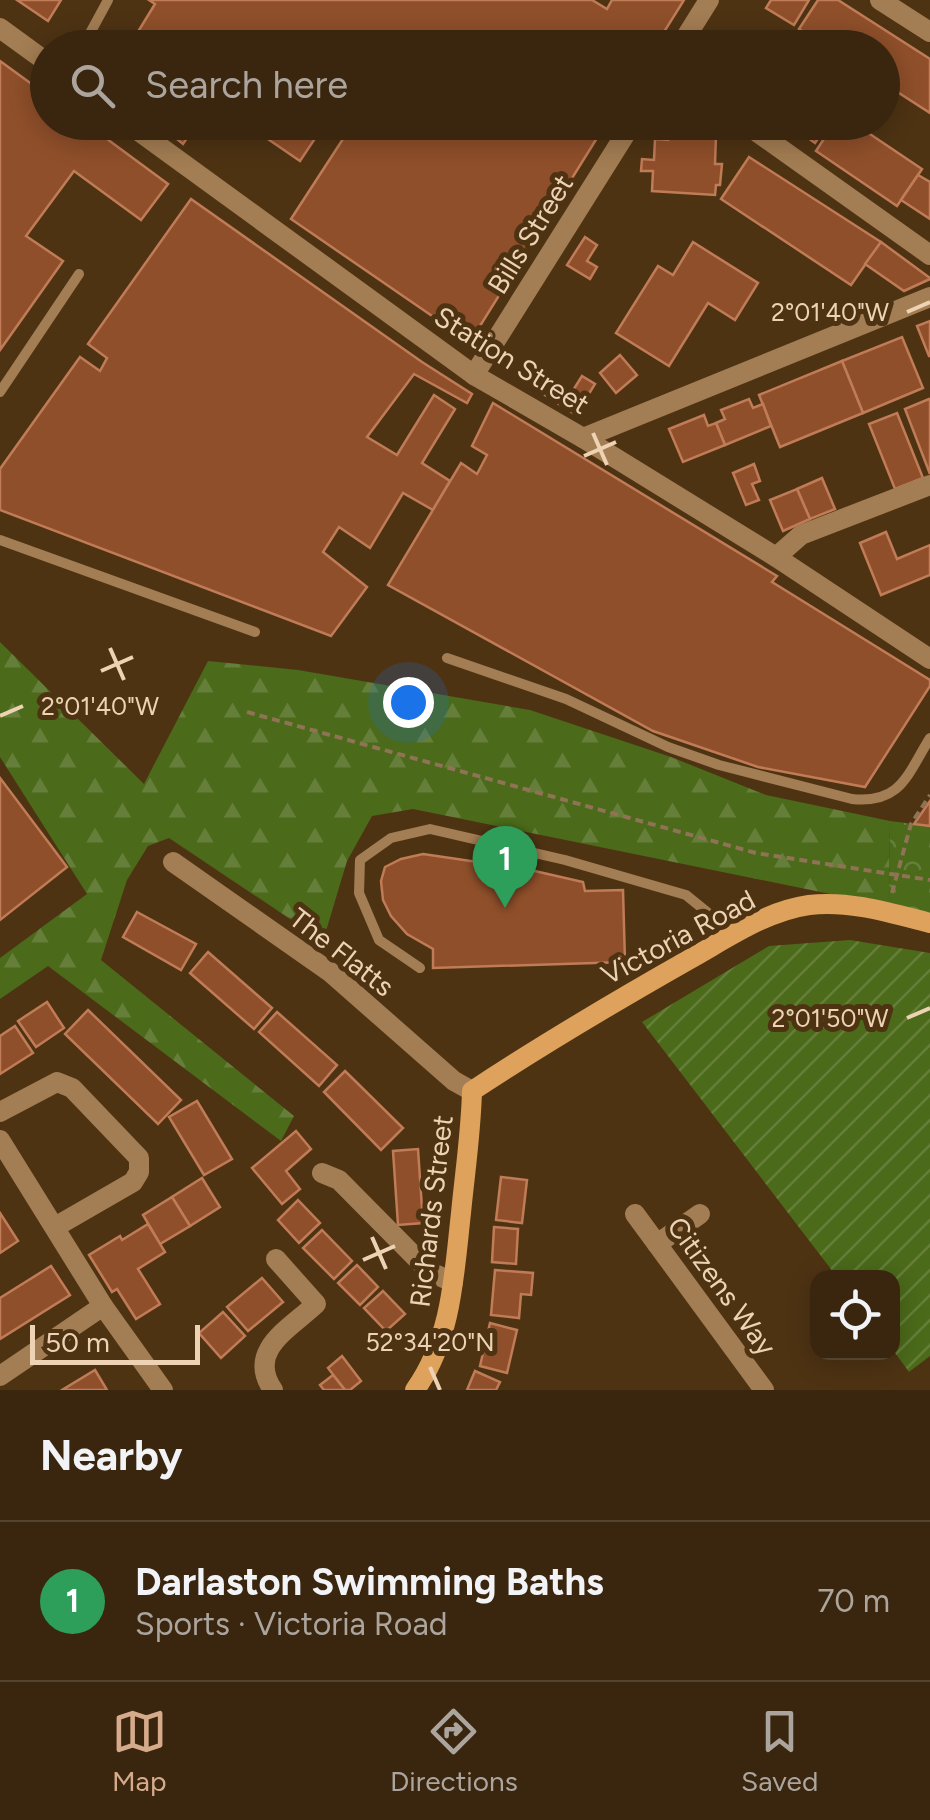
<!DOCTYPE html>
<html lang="en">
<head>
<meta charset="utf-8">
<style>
	body { margin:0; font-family:Figtree,sans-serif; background:#412e17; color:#f1f3f6 }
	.controls { position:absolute; right:30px; bottom:30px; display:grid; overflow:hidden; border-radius:20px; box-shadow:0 5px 25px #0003 }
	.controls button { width:90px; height:90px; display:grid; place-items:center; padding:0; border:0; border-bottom:2px solid #54432e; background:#3a260e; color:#f1f3f6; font:50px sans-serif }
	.scale { position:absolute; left:30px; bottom:25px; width:170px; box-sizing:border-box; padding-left:10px; border:5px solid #edd2b4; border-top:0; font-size:28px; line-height:35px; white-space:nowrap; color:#edd2b4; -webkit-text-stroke:8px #4e3313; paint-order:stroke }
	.you { position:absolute; left:408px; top:702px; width:35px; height:35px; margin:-25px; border:8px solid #fff; border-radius:50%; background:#1a73e8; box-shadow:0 0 0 15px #1a73e833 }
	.badge { display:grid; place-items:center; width:65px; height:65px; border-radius:50%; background:#d6ab8b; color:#fff; font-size:32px; font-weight:700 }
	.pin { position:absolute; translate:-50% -82px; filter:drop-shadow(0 2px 5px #0008) }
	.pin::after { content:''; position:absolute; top:52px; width:35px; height:30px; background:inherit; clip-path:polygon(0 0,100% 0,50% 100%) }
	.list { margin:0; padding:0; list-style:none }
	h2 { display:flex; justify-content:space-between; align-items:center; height:130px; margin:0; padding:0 40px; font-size:42px }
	h2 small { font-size:32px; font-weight:400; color:#aba59e }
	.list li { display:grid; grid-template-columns:65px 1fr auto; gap:30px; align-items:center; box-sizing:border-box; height:160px; padding:0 40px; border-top:2px solid #54432e }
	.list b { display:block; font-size:38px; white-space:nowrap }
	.list p { margin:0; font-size:32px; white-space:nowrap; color:#aba59e }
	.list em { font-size:32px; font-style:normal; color:#aba59e }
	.icon { flex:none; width:55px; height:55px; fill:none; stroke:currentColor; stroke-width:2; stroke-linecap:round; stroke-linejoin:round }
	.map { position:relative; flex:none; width:930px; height:1390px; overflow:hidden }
	.search { position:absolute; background:#3a260e; box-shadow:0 5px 25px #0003; left:30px; right:30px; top:30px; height:110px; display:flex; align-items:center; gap:25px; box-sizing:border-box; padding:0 35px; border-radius:55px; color:#aba59e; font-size:38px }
	.sheet { height:290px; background:#3a260e }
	nav { display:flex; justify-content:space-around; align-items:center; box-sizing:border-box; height:140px; border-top:2px solid #54432e; background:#3a260e; font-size:28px; color:#aba59e }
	nav a { display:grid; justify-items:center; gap:5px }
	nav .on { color:#d6ab8b }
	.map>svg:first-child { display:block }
</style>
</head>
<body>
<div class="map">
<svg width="930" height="1390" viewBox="0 0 930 1390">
	<defs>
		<pattern id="forest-firs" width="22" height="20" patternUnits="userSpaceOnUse" patternTransform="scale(2.5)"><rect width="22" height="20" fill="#4b6a1a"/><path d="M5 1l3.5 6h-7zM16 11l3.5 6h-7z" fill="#657e39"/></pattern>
		<pattern id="park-crowns" width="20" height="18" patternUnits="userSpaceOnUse" patternTransform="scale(2.5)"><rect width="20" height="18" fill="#4b6a1a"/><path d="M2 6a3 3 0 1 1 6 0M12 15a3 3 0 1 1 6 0" fill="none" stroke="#657e39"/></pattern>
		<pattern id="garden-furrows" width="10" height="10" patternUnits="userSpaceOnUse" patternTransform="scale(2.5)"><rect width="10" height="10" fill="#4b6a1a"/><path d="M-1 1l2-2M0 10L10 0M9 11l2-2" fill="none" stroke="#657e39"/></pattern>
	</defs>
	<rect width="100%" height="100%" fill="#4e3313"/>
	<!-- forest -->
	<path fill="url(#forest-firs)" d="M0,642l144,142 64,-123 90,9 232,40 141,47 95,38 124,26 -1,85 -476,-97 -41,7 -25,45 -24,80 -154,-103 -21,8 -21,34 -26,80 193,156 -13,25 -233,-175 -48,33v-41l87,-64 -87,-137z"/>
	<!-- park -->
	<path fill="url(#park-crowns)" d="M890,821l40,5v89l-41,-9z"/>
	<!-- garden -->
	<path fill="url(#garden-furrows)" d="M850,940l80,13v403l-21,16 -16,-22 -1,-72 -55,-1 -195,-255 127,-76z"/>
	<!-- building -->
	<g fill="#8f4f2a" stroke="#c07b57" stroke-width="2.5">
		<path d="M17,0h44l-13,21z"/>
		<path d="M149,0h443l15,9 5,-9h72l-30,48h-526l27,-44z"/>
		<path d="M771,0h38l-15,25 -28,-17z"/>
		<path d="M818,0h20l92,59v54l-48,-31v-34h-54l-29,-19z"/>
		<path d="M0,61l48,35v26h36l84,62 -27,36 -67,-49 -48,65 37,25 -63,89z"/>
		<path d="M156,122h42l-15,22z"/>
		<path d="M243,122h83l-26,39z"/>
		<path d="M354,122h253l-137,220 -179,-123z"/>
		<path d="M786,122h43l-14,21z"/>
		<path d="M835,122h17l70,47 -25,37 -81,-55z"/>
		<path d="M693,130l2,5 21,1 -1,28h7l-2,21h-4l-1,10 -63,-4 1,-20h-12l1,-12 12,1 1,-21 13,1v-7l22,2z"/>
		<path d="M749,157l132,85 -30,43 -130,-86z"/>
		<path d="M918,175l12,7v37l-29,-19z"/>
		<path d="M191,199l231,163 50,32 -5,9 -53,-29 -47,63 30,18 37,-60 21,14 -33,54 28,18 -17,29 -30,-17 -33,55 -31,-21 -16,25 44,35 -36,49 -331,-126v-41l80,-112 20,14 7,-13 -19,-14z"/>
		<path d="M585,237l12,8 -10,16 10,6 -7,12 -23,-14z"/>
		<path d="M693,242l65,41 -23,37 -27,-17 -39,63 -53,-33 42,-67 15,9z"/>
		<path d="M881,242l49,36v1l-26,12 -39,-27z"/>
		<path d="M930,321v35h-1l-12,-30z"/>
		<path d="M902,337l21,51 -60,25 -21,-52z"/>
		<path d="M620,355l17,20 -21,18 -16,-20z"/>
		<path d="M842,361l21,52 -83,34 -21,-52z"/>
		<path d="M582,376l13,8 -19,31 -31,-20 8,-15 19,12z"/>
		<path d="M749,399l4,9 10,-4 8,22 -46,19 -9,-22 9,-4 -4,-9z"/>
		<path d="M929,399l1,1v74l-25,-65z"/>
		<path d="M493,403l284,173 -5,6 158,98v6l-65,101 -107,-20 -105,-36 -265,-146 73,-122 16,11 10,-19 -15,-9z"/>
		<path d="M897,413l26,65 -28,11 -26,-65z"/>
		<path d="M704,415l4,11 8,-3 9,22 -42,17 -14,-33z"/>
		<path d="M754,464l6,17 -8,3 7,16 -13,5 -13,-32z"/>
		<path d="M822,478l13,31 -25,10 -13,-30z"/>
		<path d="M797,489l13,30 -27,12 -13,-31z"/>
		<path d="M886,532l11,27 33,-14v30l-49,20 -21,-52z"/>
		<path d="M0,778l67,89 -67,53z"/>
		<path d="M930,801v25l-16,-2z"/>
		<path d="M423,854l103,15 57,13 2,9 38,-1 2,72 -192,6v-19l-26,-15 -16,-18 -8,-16 -2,-19 4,-14 16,-8z"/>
		<path d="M137,912l59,32 -15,26 -58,-33z"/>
		<path d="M208,952l64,56 -18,21 -64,-56z"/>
		<path d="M47,1002l17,26 -28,19 -18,-26z"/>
		<path d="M88,1010l93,90 -23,24 -93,-90z"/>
		<path d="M277,1012l60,53 -18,21 -60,-54z"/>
		<path d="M15,1026l18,27 -33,21v-38z"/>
		<path d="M345,1071l58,57 -22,22 -57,-58z"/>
		<path d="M197,1101l35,58 -28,16 -35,-58z"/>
		<path d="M296,1131l15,18 -25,22 14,18 -18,15 -30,-36z"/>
		<path d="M418,1149l5,74 -25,2 -5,-74z"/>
		<path d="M501,1177l26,3 -5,43 -26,-3z"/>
		<path d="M202,1178l18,29 -30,19 -18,-29z"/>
		<path d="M172,1197l18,29 -30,18 -17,-29z"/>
		<path d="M298,1200l22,23 -21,20 -21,-23z"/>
		<path d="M0,1213l18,28 -18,12z"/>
		<path d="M148,1224l17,28 -27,17 22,35 -24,15 -19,-30 -5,3 -23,-37 31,-19 2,4z"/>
		<path d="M494,1227l24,2 -2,35 -24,-2z"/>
		<path d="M322,1230l30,31 -18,18 -31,-31z"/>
		<path d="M357,1265l21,22 -18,18 -22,-22z"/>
		<path d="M51,1266l19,29 -70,44v-41z"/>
		<path d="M495,1270l38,3 -2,22 -10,-1 -2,24 -28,-3z"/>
		<path d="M262,1278l21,24 -35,29 -21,-24z"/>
		<path d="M383,1291l22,23 -19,17 -22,-23z"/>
		<path d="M223,1312l22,24 -24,22 -22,-25z"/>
		<path d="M490,1323l27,7 -10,43 -27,-7z"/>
		<path d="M342,1356l19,25 -11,9h-5l-17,-22z"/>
		<path d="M95,1370l12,20h-45z"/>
		<path d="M475,1371l25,11 -4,8h-29z"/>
		<path d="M333,1375l12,15h-21l-4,-5z"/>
	</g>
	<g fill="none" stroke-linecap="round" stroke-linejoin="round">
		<!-- path -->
		<g stroke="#8e7354" stroke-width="4" stroke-dasharray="8 5" stroke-linecap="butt">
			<path d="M247,712l509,141 174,27"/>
			<path d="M892,893l19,-69 19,-29"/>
		</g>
		<!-- lane -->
		<g stroke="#a37d53" stroke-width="10">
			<path d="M82,48l26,-48"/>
			<path d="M0,392l79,-118"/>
			<path d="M0,540l255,92"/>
			<path d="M447,658l119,41 102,48 51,18 133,34c49,5 55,-24 78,-61"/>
			<path d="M420,968l-41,-28 -20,-47 1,-33 31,-22 39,-9 135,31 121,35 48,39"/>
		</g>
		<!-- street -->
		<g stroke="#a37d53" stroke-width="20">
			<path d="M880,0l50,32"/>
			<path d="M0,28l48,35"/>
			<path d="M679,48l30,-48"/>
			<path d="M126,122l348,253 109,63 193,119 154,102"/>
			<path d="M743,122l187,133"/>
			<path d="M474,375l159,-253"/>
			<path d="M583,438l347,-141"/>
			<path d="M776,557l25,-22 129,-50"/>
			<path d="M173,862l157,110 124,109 18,10"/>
			<path d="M0,1112l57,-30 15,6 67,70v14l-6,10 -78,45"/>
			<path d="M0,1140l103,166 60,84"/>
			<path d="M322,1173l17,7 91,92 23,10"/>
			<path d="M635,1214l129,176"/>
			<path d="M657,1244l43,-30"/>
			<path d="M0,1376l103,-70"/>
			<path d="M273,1390c-27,-39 16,-61 43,-86l-40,-45"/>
		</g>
		<!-- secondary -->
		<path stroke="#dea25c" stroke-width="20" d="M415,1390c37,-52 39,-115 46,-177 4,-41 10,-81 11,-122 71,-47 144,-90 218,-132 36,-20 76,-48 119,-54 40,-5 82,8 121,18"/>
	</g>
	<!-- ticks -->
	<path fill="none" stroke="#edd2b4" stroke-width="4" d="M907,312l23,-10M593,433l14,32M584,456l32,-14M110,648l14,32M101,671l32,-14M0,716l23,-10M907,1018l23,-10M372,1237l14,32M363,1260l32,-14M430,1367l10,23"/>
	<g text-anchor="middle" stroke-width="10" stroke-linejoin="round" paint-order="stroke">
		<!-- street labels -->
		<g font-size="28" fill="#edd2b4" stroke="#4e3313">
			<text transform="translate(530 234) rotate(-58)" y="10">Bills Street</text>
			<text transform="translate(512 360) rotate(32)" y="10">Station Street</text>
			<text transform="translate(678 937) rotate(-28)" y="10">Victoria Road</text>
			<text transform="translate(342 952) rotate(38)" y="10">The Flatts</text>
			<text transform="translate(431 1211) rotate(-83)" y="10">Richards Street</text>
			<text transform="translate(722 1286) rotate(54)" y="10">Citizens Way</text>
		</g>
	</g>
	<g font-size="25" text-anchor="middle" fill="#edd2b4" stroke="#4e3313" stroke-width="10" stroke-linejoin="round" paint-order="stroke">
		<text x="830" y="321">2°01'40"W</text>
		<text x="100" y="715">2°01'40"W</text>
		<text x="830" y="1027">2°01'50"W</text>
		<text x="430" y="1351">52°34'20"N</text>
	</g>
</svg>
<div class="controls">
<button><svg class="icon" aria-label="locate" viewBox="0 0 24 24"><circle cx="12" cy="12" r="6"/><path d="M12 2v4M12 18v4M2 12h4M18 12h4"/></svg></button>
</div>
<div class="scale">50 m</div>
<div class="you"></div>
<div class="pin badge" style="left:505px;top:908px;background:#2e9e5b">1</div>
<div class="search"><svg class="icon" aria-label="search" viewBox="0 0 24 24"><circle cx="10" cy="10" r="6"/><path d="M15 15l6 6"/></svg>Search here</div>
</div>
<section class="sheet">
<h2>Nearby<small></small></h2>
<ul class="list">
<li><span class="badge" style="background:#2e9e5b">1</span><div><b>Darlaston Swimming Baths</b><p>Sports · Victoria Road</p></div><em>70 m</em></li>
</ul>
</section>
<nav>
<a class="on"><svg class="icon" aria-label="map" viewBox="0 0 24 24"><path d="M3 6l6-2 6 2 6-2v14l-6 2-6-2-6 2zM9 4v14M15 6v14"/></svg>Map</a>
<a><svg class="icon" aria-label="directions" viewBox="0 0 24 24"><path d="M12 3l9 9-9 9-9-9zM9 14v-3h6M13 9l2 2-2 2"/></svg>Directions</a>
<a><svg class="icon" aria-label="saved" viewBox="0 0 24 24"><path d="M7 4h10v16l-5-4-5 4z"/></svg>Saved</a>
</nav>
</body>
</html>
